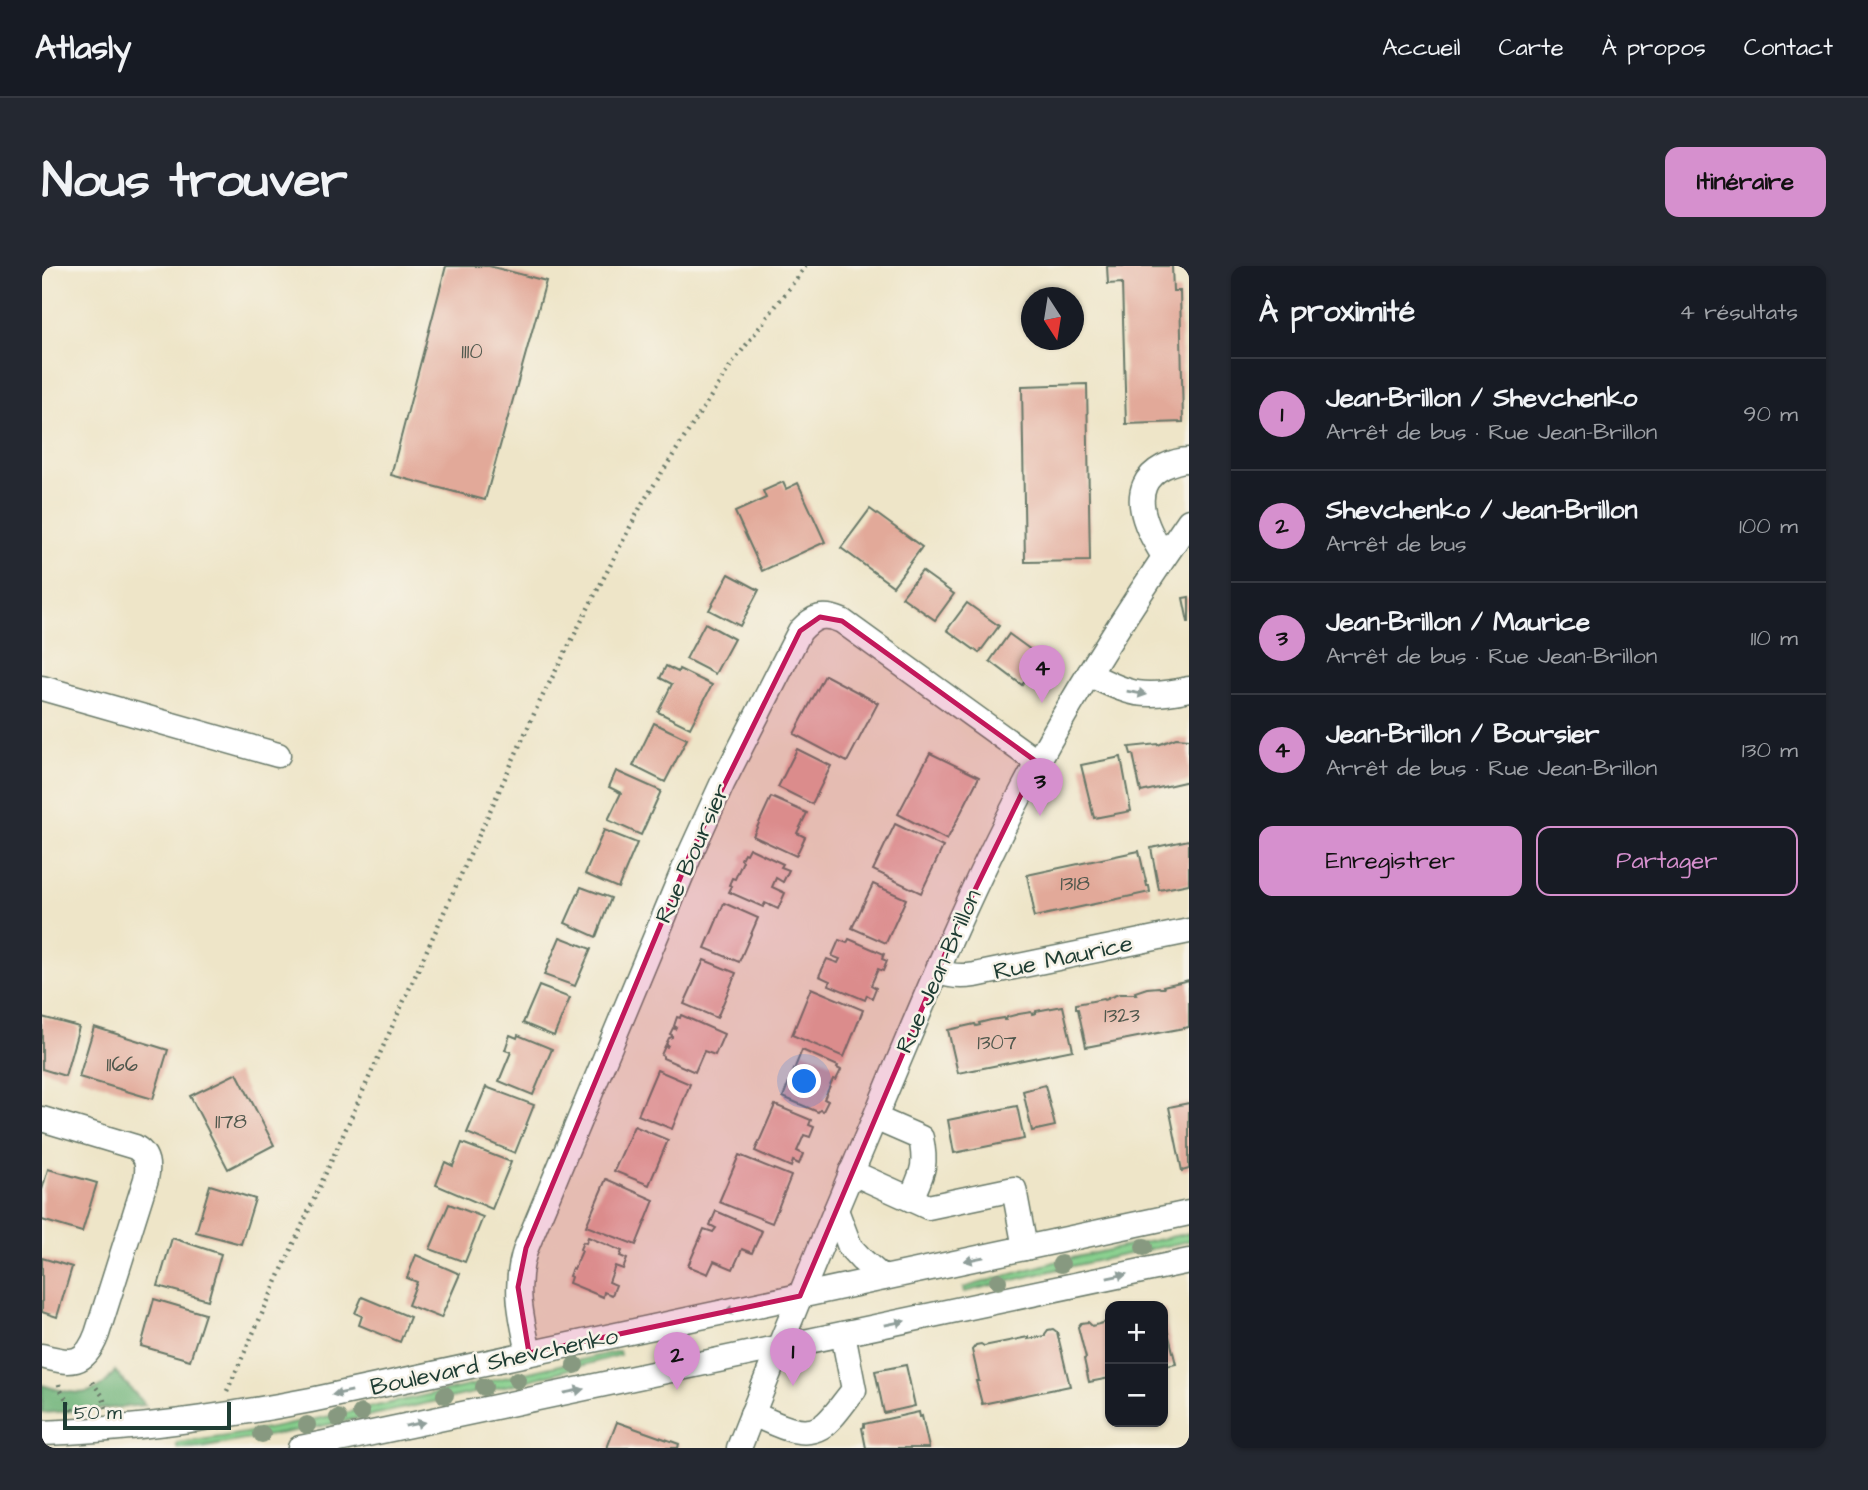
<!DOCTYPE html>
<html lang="fr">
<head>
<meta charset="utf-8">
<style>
	body { margin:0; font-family:"Architects Daughter",sans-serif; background:#242831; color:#f1f3f6 }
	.controls { position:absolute; right:21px; bottom:21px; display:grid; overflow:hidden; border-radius:14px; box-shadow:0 2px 5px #0004 }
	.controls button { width:63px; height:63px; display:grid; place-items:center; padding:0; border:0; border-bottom:2px solid #363941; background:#171b24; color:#f1f3f6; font:35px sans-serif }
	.compass { position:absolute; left:979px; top:21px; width:63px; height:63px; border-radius:50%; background:#171b24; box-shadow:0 2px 5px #0004; rotate:168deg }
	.scale { position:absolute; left:21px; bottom:18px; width:168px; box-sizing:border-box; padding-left:7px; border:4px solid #1f3d34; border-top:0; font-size:19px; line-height:24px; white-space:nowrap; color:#1f3d34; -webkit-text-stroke:5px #f7f3e8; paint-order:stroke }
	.you { position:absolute; left:763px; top:816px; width:24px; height:24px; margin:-18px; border:5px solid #fff; border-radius:50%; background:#1a73e8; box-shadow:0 0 0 10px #1a73e833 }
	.badge { display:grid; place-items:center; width:46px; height:46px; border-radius:50%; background:#d690ce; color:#111; font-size:23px; font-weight:700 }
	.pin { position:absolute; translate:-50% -58px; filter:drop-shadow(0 2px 4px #0008) }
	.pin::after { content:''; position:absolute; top:37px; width:24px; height:21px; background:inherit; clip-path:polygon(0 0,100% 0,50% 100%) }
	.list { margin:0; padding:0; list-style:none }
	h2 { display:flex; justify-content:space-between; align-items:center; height:91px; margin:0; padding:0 28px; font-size:30px }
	h2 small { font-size:23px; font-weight:400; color:#9ea1a6 }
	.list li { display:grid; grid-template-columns:46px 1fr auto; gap:21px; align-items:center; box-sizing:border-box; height:112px; padding:0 28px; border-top:2px solid #363941 }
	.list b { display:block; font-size:26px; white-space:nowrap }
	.list p { margin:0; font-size:23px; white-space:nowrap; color:#9ea1a6 }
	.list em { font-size:23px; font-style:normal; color:#9ea1a6 }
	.actions { display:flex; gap:14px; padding:21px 28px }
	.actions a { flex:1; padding:16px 0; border:2px solid #d690ce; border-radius:14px; text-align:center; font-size:24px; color:#d690ce }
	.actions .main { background:#d690ce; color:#111 }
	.map { position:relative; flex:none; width:1147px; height:1182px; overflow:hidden; border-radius:14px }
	header { display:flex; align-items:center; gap:42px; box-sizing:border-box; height:98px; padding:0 35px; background:#171b24; border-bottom:2px solid #363941 }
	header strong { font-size:33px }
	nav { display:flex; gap:38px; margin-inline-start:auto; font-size:24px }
	.intro { display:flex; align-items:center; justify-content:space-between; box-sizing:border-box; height:168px; padding:0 42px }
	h1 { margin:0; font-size:49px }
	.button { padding:18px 32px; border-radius:14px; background:#d690ce; color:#111; font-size:24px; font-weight:700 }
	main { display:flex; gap:42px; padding:0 42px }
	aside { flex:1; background:#171b24; border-radius:14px; box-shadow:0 2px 5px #0004 }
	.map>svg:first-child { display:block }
</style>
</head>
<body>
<header>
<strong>Atlasly</strong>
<nav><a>Accueil</a><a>Carte</a><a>À propos</a><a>Contact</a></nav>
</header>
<div class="intro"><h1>Nous trouver</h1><a class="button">Itinéraire</a></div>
<main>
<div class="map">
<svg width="1147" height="1182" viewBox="0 0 1147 1182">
	<rect width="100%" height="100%" fill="#f7f3e8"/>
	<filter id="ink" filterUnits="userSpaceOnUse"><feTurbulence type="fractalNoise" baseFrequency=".0143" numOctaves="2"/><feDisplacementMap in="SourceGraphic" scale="14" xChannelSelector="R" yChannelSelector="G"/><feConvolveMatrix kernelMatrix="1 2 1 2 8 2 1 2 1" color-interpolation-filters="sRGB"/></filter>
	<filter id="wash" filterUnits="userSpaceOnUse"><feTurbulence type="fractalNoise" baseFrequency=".00686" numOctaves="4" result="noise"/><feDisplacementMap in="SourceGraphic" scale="28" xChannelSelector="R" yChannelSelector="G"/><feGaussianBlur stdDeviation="1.57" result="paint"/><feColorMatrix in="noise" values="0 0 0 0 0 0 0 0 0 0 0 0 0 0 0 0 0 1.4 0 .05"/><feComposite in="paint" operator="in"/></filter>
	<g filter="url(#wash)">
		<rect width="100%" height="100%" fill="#eee5c8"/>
		<!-- green -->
		<g fill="#85cf8b" stroke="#528660" stroke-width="2">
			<path d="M1147,967v8l-126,27 -99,24 -1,-4 95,-27z"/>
			<path d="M577,1085l1,4 -105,29 -193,42 -117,21 -28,1v-5c68,-8 136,-23 204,-38 80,-17 159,-35 238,-54z"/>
		</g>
		<!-- forest -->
		<path fill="#6cb277" stroke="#467856" stroke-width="2" d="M73,1105l30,34 -54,5 -49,3v-28c28,9 54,16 73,-14z"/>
		<g id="blocks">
			<!-- building -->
			<g fill="#e2a999">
				<path d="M404,0h43l57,15 -61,219 -94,-25z"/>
				<path d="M1065,0h65l1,25h7l3,131 -57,2 -4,-141 -14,1z"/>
				<path d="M1045,118l3,177 -65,1 -3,-176z"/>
				<path d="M741,216l3,7 12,-6 27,59 -63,29 -27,-59 31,-14 -3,-7z"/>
				<path d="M828,243l52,38 -29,39 -52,-38z"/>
				<path d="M880,305l32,23 -19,26 -33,-23z"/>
				<path d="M687,308l30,16 -19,36 -31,-16z"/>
				<path d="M1147,331v25h-1l-5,-24z"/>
				<path d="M925,337l32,23 -20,27 -32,-23z"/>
				<path d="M663,357l29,16 -19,35 -29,-15z"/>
				<path d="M967,368l33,24 -20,27 -32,-24z"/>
				<path d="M624,400l12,6 1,-3 33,16 -22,43 -32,-16 14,-28 -12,-6z"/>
				<path d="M783,409l53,28 -31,59 -53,-28z"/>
				<path d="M612,457l33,16 -22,43 -32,-16z"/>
				<path d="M1134,472l13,1v42l-48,11 -8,-38h-2l-2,-7 29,-3v1z"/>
				<path d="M755,483l34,17 -19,38 -34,-17z"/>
				<path d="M888,487l49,24 -32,63 -49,-26z"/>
				<path d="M1079,491l10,54 -37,7 -13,-53z"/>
				<path d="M574,505l45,20 -20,44 -33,-15 13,-27 -12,-6z"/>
				<path d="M729,531l36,16 -10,20 8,4 -9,19 -43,-20z"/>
				<path d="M853,558l48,23 -22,46 -48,-23z"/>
				<path d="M562,564l33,13 -19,45 -33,-14z"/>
				<path d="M1147,574v44l-30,6 -8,-42z"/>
				<path d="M707,582l34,16 -2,3 8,3 -6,12 -7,-4 -4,9 13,6 -7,16 -13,-6 -2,4 -34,-15 3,-6 -3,-1 3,-7 3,1 8,-18 -2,-2 3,-6 2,1z"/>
				<path d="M1097,585l8,35h2l1,6 -116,25 -2,-7h2l-7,-35z"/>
				<path d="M831,618l33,15 -20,44 -34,-15z"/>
				<path d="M539,621l30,11 -15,39 -31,-14z"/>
				<path d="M682,637l34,15 -19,44 -34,-14z"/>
				<path d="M518,671l31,12 -16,37 -31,-11z"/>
				<path d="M807,673l35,15 -2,5 5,2 -4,10 -5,-2 -7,16 5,3 -4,10 -5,-3 -2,5 -36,-15 1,-4 -11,-5 8,-17 11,4 2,-4 -8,-3 7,-16 8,3z"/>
				<path d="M662,694l32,13 -19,45 -33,-14z"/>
				<path d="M1147,714v47l-103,20 -8,-38h-2v-5l27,-5 1,1 4,-1v-1l11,-4h17l-1,-2 12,-4 12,-1 1,1h4l-1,-2z"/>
				<path d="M497,720l31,12 -16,38 -31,-13z"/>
				<path d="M769,722l52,22 -19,47 -52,-22z"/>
				<path d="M1021,740l10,44 -115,23 -10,-43 27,-6 1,2 4,-1 -1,-2 12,-3 13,-2v2h2l1,-3 12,-3 12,-2 1,2 4,-1v-2z"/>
				<path d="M639,749l43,19 -9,21 -11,-4 -9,21 -32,-14v-2l-2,-1 4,-9 2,1 1,-2 -2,-1 3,-6 3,-1v-2l-2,-1 3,-6 2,1 1,-2 -2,-1 3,-9 3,1z"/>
				<path d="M0,751l37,10 -14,49 -23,-7z"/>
				<path d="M52,761l74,23 -15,49 -74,-22z"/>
				<path d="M468,769l7,3 1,-3 34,14 -19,46 -34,-14 12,-29 -6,-2z"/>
				<path d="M760,784l36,16 -1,2 4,2 -5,10 -3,-1 -9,20 4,2 -5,10 -3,-1 -2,2 -35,-15z"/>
				<path d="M615,804l33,14 -18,45 -34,-14z"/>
				<path d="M195,807l37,72 -46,24 -38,-73z"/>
				<path d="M1003,819l10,41 -23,5 -9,-40z"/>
				<path d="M444,821l48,18 -19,48 -48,-20z"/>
				<path d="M1147,837v66l-7,2 -13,-64z"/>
				<path d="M733,839l36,15 -2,5 5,2 -4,10 -6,-2 -7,16 6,3 -4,10 -6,-3 -2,6 -36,-16z"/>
				<path d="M975,840l7,33 -70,14 -6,-33z"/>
				<path d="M592,860l34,14 -19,45 -35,-14z"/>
				<path d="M420,877l49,19 -19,47 -56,-24 9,-23 8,4z"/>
				<path d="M697,889l52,21 -19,47 -53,-21z"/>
				<path d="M6,903l49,14 -15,49 -40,-12v-30z"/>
				<path d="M564,913l48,21 -18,45 -50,-19z"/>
				<path d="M168,919l45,14 -14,45 -45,-12z"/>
				<path d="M407,938l34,13 -18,45 -35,-13z"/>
				<path d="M674,945l46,20 -10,22 -10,-4 -9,20 -19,-8 -6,13 -20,-8 16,-37 9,3 3,-4 -6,-3z"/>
				<path d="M546,971l34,14 -2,5 7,3 -4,10 -8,-3 -6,16 7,3 -4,10 -8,-3 -1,5 -34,-14 2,-6 -2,-1 3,-8 2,1 8,-18 -2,-2 3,-7 3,1z"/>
				<path d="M130,972l49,16 -13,46 -50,-14z"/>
				<path d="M374,989l44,19 -19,44 -33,-13 9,-23 -10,-4z"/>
				<path d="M0,992l30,9 -15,50 -15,-5z"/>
				<path d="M320,1031l48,20 -10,25 -41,-17 3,-9 -7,-3z"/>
				<path d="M112,1033l51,15 -15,46 -49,-14z"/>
				<path d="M1121,1043h2l1,15 10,40 -13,3z"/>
				<path d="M1068,1055v57l-21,4 -5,-23 2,-1 -8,-31 3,-4 7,-1 4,4z"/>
				<path d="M1011,1063l4,3 13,54 -88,18 -6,-23h3l-1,-5 -6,-26 4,-5 5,-1 3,2 44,-9v2l17,-3v-2l3,-4z"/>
				<path d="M864,1099l9,41 -31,7 -9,-42z"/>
				<path d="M877,1146l1,5 2,-1 7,32h-63l-4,-20 2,-1v-3z"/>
				<path d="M575,1156l62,22 -1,4h-71z"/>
			</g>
		</g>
	</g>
	<g filter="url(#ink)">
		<use href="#blocks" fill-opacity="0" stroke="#677868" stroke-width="2"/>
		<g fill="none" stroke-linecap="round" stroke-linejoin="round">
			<!-- minor casing -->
			<g stroke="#677868" stroke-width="27">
				<g id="minor">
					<path d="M1122,290c-18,-27 -39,-69 -1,-89 8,-4 17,-7 26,-7"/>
					<path d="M1047,408c40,21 56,25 100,15"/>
					<path d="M0,422l236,67"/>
					<path d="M896,705c12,6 24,6 37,4l214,-44"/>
					<path d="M833,852l46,20c6,29 1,35 -10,61"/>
					<path d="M0,853l93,28c12,7 14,18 11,32l-49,155c-12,32 -26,30 -55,22"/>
					<path d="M809,906l77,35 86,-18 11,59"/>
					<path d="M794,944l14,37 12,13 21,18"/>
					<path d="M487,1087c-8,-37 -16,-68 -3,-105l165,-396 32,-70 77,-151c14,-15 23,-18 42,-10l195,141"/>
					<path d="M710,1148c20,7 47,26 69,13 11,-6 24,-27 33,-37l-11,-56"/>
					<path d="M0,1167c91,-3 180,-16 269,-33l878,-187"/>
					<path d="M258,1182c297,-60 593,-125 889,-187"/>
					<path d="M697,1182c44,-112 90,-223 137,-333 47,-113 94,-226 151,-333 48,-91 104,-177 162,-261"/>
				</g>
			</g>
			<!-- path -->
			<g stroke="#677868" stroke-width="4.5" stroke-dasharray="2 5" stroke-linecap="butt">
				<path d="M50,1116l10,13 5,14"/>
				<path d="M17,1118l1,5 13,22"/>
				<path d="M185,1125l311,-686 105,-203 88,-137 75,-99"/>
			</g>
			<!-- minor -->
			<use href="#minor" stroke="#fff" stroke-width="24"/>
		</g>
		<!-- trees -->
		<g fill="#879980">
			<circle cx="1102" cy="981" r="9"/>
			<circle cx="1019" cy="998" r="9"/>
			<circle cx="956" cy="1015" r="9"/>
			<circle cx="533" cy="1099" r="9"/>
			<circle cx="475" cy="1114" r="9"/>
			<circle cx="442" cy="1121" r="9"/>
			<circle cx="403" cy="1129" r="9"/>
			<circle cx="319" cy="1147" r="9"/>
			<circle cx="296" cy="1152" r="9"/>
			<circle cx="265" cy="1159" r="9"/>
			<circle cx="220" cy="1168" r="9"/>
		</g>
		<!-- one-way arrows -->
		<defs><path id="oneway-solid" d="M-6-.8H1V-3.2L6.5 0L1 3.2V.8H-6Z" transform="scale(1.75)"/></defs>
		<g fill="#8f9e9a">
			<use href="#oneway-solid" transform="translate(1095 427) rotate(10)"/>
			<use href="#oneway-solid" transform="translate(932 993) rotate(168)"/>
			<use href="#oneway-solid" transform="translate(1075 1010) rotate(-12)"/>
			<use href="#oneway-solid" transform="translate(692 1044) rotate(168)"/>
			<use href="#oneway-solid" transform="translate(853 1057) rotate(-12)"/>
			<use href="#oneway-solid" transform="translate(532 1125) rotate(-11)"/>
			<use href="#oneway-solid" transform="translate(300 1127) rotate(168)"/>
			<use href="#oneway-solid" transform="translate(373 1158) rotate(-12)"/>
		</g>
	</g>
	<!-- marked area -->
	<path fill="#c2185b" fill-opacity="0.2" stroke="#c2185b" stroke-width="5" stroke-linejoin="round" d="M778,351l22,4 195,141 -83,171 -154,363 -271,57 -11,-66 8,-39 165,-396 109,-221z"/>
	<g text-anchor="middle" stroke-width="5" stroke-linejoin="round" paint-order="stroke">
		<!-- number labels -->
		<g font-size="21" fill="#50584d">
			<text x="430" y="92">1110</text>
			<text x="1033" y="624">1318</text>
			<text x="1080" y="756">1323</text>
			<text x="955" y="783">1307</text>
			<text x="80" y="805">1166</text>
			<text x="189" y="862">1178</text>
		</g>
		<!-- street labels -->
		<g font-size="24" fill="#1f3d34" stroke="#f7f3e8">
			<text transform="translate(650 587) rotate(-66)" y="8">Rue Boursier</text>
			<text transform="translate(1021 691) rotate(-12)" y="8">Rue Maurice</text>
			<text transform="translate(896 705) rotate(-66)" y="8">Rue Jean-Brillon</text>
			<text transform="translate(452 1095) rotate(-12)" y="8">Boulevard Shevchenko</text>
		</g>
	</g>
</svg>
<div class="controls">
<button>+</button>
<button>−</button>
</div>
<svg class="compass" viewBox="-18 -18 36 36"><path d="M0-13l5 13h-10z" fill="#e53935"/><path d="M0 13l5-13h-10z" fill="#9ea1a6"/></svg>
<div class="scale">50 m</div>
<div class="you"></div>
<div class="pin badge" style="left:751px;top:1120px">1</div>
<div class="pin badge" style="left:635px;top:1124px">2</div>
<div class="pin badge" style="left:998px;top:550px">3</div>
<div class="pin badge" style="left:1000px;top:437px">4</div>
</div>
<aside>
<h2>À proximité<small>4 résultats</small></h2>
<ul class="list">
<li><span class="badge">1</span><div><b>Jean-Brillon / Shevchenko</b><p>Arrêt de bus · Rue Jean-Brillon</p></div><em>90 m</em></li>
<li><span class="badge">2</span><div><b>Shevchenko / Jean-Brillon</b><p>Arrêt de bus</p></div><em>100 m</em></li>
<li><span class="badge">3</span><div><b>Jean-Brillon / Maurice</b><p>Arrêt de bus · Rue Jean-Brillon</p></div><em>110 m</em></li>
<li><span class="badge">4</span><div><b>Jean-Brillon / Boursier</b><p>Arrêt de bus · Rue Jean-Brillon</p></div><em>130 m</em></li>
</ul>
<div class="actions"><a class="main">Enregistrer</a><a>Partager</a></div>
</aside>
</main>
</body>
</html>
